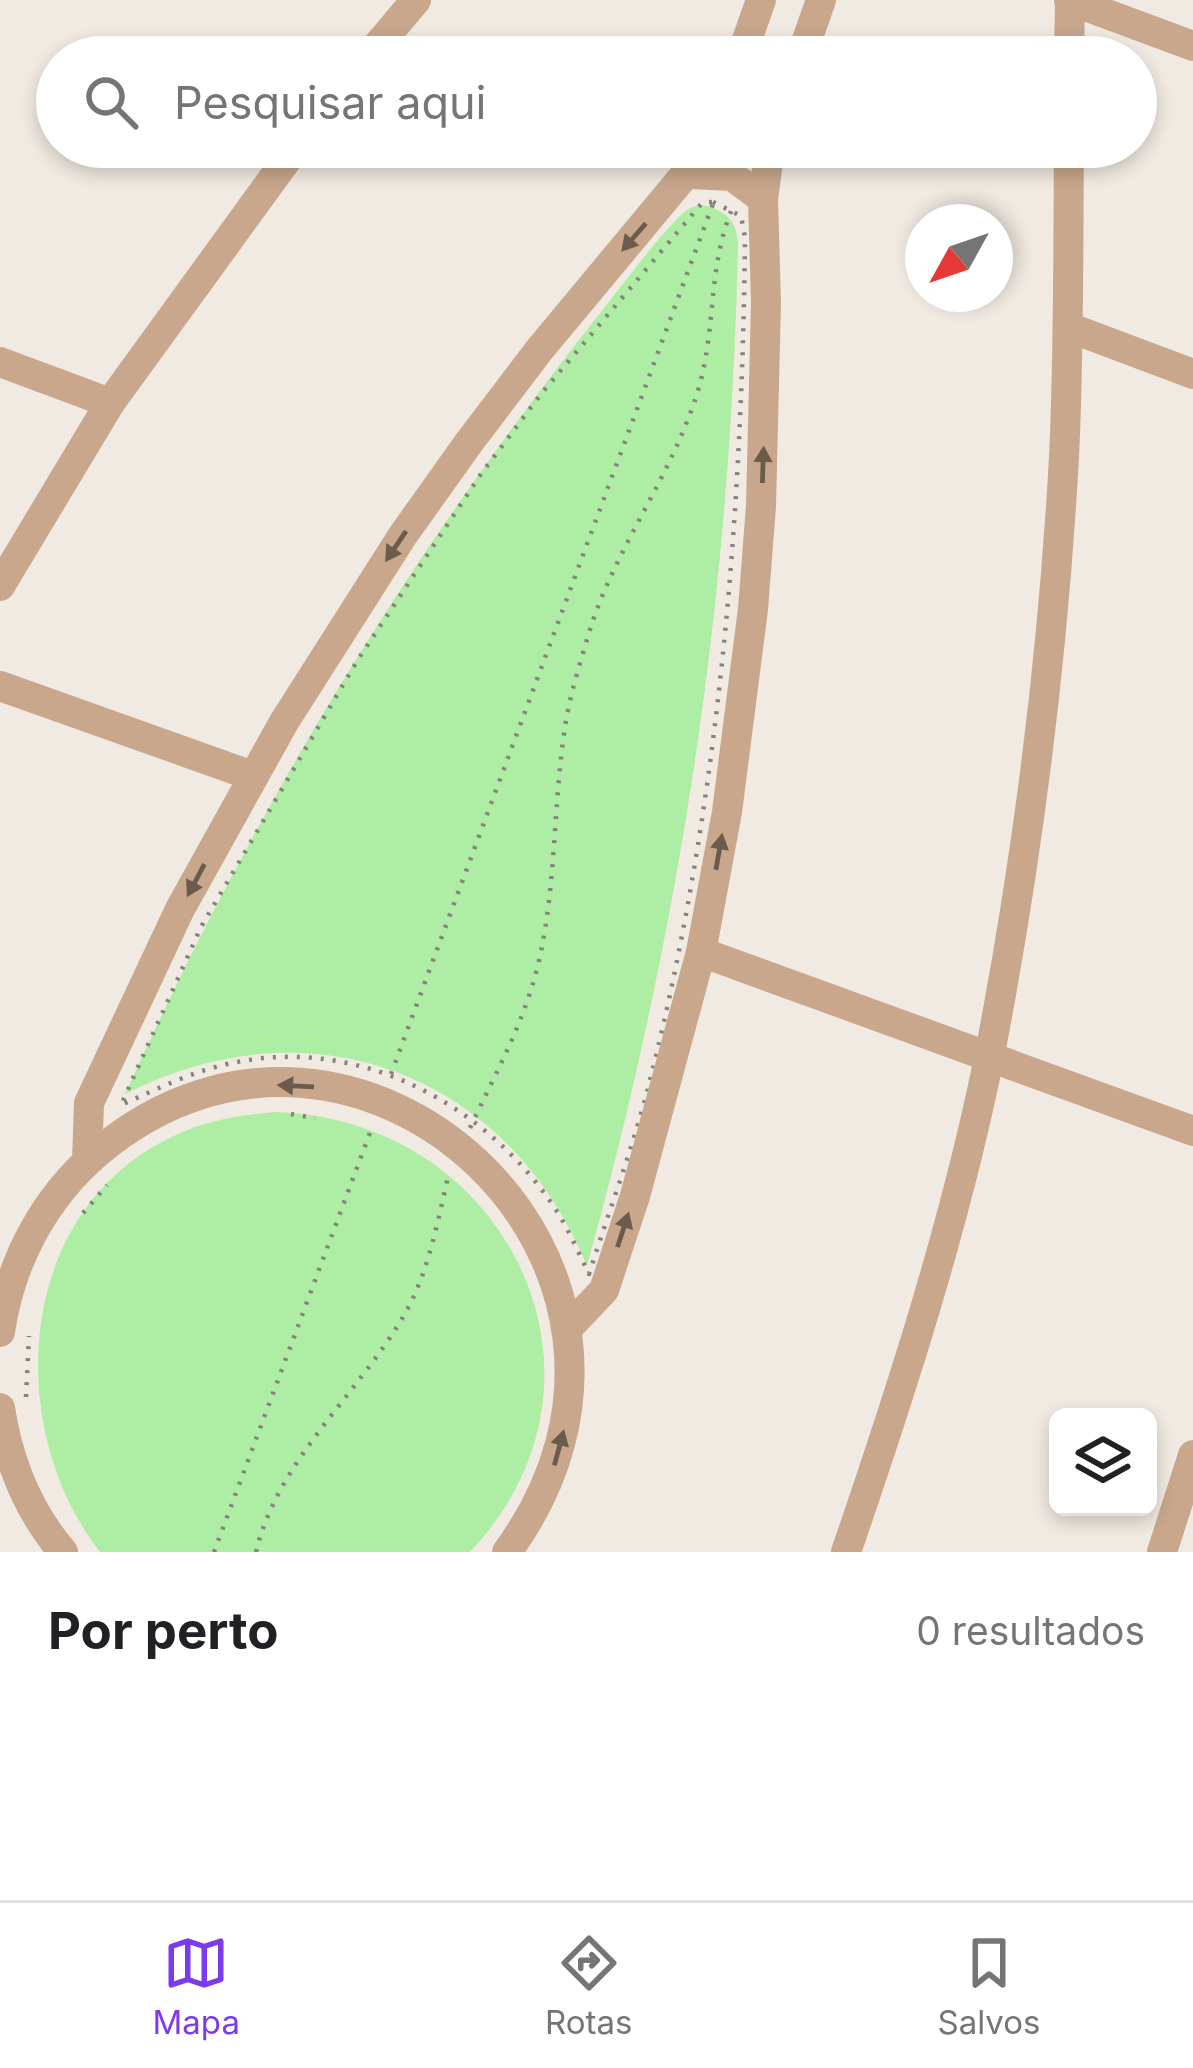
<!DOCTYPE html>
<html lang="pt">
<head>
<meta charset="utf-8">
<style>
	body { margin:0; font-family:Inter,sans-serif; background:#f2f2f2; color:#202124 }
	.controls { position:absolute; right:36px; bottom:36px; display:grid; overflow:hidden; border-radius:18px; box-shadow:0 6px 18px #0003 }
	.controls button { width:108px; height:108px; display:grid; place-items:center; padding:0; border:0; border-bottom:3px solid #e0e0e0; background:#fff; color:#202124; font:60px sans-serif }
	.compass { position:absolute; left:905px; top:204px; width:108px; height:108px; border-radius:50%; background:#fff; box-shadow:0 6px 18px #0003; rotate:230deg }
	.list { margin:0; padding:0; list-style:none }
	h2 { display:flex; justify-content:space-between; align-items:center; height:156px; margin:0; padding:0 48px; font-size:51px }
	h2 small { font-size:39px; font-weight:400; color:#757577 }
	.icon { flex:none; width:66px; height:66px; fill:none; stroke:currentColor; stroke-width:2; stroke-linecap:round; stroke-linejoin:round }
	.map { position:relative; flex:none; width:1193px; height:1552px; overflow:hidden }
	.search { position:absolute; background:#fff; box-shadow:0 6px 18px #0003; left:36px; right:36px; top:36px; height:132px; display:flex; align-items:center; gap:30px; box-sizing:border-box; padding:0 42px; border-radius:66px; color:#757577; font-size:45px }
	.sheet { height:348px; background:#fff }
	nav { display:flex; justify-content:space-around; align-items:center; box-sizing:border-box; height:168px; border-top:3px solid #e0e0e0; background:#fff; font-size:33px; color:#757577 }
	nav a { display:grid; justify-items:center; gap:6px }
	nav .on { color:#7c3aed }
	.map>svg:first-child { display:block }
</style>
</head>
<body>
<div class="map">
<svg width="1193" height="1552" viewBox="0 0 1193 1552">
	<rect width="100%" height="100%" fill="#f1eae2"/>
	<!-- green -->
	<g fill="#aeeda4">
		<path d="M706,206c20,5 31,16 32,37 -7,351 -57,685 -151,1023 -79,-193 -276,-267 -462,-172 129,-284 282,-538 476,-782 16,-20 70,-93 88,-103 5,-4 11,-3 17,-3z"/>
		<path d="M275,1112c233,7 359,267 195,440h-370c-100,-129 -84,-353 85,-421 29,-12 59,-16 90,-19z"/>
	</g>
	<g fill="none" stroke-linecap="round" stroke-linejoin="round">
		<!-- path -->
		<g stroke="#86827c" stroke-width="4.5" stroke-dasharray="3 9" stroke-linecap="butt">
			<path d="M713,202l28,14 4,21c-3,285 -27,578 -98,855 -16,61 -39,122 -58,182 -12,-24 -23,-51 -39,-73 -70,-100 -194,-165 -318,-138 -39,8 -75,26 -111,42l80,-178 156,-266 124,-187 60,-80 161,-191z"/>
			<path d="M391,1074l323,-873"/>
			<path d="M291,1114l24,4"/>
			<path d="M470,1128c25,-54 52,-101 67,-159 19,-76 16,-158 27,-235 4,-33 15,-67 24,-98 26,-88 85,-160 111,-249 17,-59 9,-121 33,-178"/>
			<path d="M83,1213l24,-28"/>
			<path d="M26,1397l3,-61"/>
			<path d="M214,1552l157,-422"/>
			<path d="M256,1552c21,-90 101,-157 147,-235 25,-42 34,-93 45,-140"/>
		</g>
		<!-- minor -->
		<g stroke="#c8a78c" stroke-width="30">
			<path d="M1069,0l124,46"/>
			<path d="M368,57l48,-57"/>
			<path d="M741,57l20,-57"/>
			<path d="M801,57l20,-57"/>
			<path d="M1069,57l1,-57"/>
			<path d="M689,174l43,2 31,23"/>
			<path d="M1068,327l125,47"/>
			<path d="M0,362l110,41"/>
			<path d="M0,586l110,-183 186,-256"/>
			<path d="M0,686l253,90"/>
			<path d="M701,952l492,179"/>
			<path d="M87,1161l2,-58 91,-194 104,-187 119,-187 67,-94 70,-92 168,-202"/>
			<path d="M567,1329l37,-39 31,-94 66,-244 26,-140 26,-203 8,-103 5,-204 -3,-103 7,-52"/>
			<path d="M0,1332c10,-70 44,-134 98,-180 258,-217 618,114 409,400"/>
			<path d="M0,1408c8,52 28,103 63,144"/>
			<path d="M846,1552c56,-163 110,-330 144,-499 38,-197 63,-396 74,-596 5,-103 4,-207 5,-310"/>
			<path d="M1162,1552l31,-97"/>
		</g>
	</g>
	<!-- one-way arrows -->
	<defs><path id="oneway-solid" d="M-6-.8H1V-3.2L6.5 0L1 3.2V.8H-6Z" transform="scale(3)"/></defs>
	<g fill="#6b5b4d">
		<use href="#oneway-solid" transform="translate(634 237) rotate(131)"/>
		<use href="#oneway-solid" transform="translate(763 465) rotate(-88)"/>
		<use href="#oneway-solid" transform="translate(396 546) rotate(124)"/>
		<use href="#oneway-solid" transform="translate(719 852) rotate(-80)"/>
		<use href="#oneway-solid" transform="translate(196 880) rotate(118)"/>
		<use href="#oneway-solid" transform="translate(296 1086) rotate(-177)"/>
		<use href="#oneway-solid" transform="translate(623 1230) rotate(-72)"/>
		<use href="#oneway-solid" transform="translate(559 1448) rotate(-75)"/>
	</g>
</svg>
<div class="controls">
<button><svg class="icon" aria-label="layers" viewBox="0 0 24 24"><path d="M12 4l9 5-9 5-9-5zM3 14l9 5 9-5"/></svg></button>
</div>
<svg class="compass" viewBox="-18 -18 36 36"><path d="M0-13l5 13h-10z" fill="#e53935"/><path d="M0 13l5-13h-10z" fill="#757577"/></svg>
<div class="search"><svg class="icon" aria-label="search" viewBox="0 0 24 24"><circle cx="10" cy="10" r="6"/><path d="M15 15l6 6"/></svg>Pesquisar aqui</div>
</div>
<section class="sheet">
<h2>Por perto<small>0 resultados</small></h2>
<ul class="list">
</ul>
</section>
<nav>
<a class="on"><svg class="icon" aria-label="map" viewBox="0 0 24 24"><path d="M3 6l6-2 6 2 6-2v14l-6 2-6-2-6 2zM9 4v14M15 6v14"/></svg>Mapa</a>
<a><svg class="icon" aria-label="directions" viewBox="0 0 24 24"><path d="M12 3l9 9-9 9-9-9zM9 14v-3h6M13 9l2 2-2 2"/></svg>Rotas</a>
<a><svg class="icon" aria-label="saved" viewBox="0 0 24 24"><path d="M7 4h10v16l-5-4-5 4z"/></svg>Salvos</a>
</nav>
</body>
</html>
